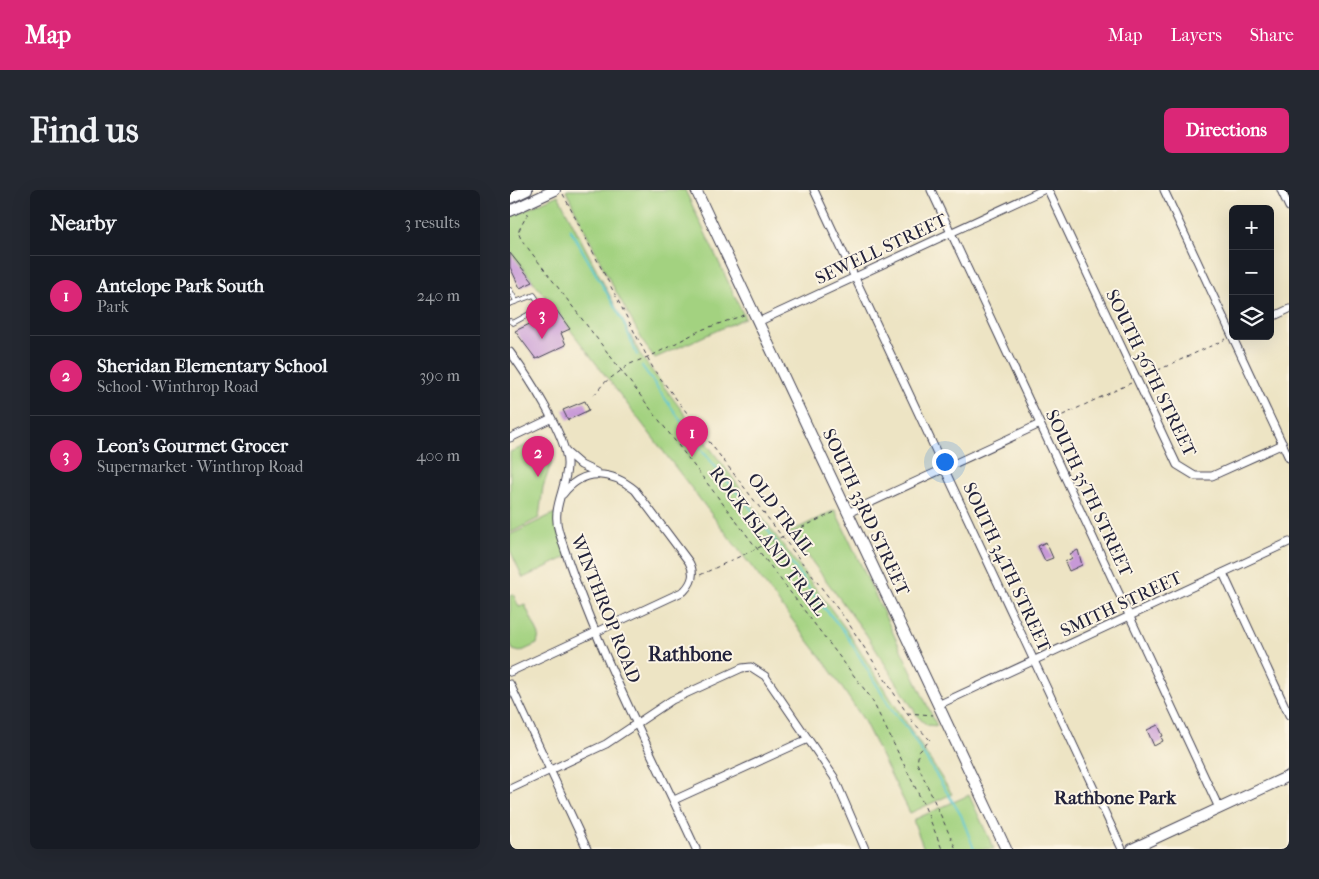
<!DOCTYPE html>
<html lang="en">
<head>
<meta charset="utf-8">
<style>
	body { margin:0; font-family:"IM FELL French Canon",serif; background:#242831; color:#f1f3f6 }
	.controls { position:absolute; right:15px; top:15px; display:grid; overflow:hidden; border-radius:8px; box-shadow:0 5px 20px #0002 }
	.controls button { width:45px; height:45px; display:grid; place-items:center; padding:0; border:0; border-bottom:1px solid #363941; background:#171b24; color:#f1f3f6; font:25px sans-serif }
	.you { position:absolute; left:434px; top:271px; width:18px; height:18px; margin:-12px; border:4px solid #fff; border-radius:50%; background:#1a73e8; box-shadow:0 0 0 8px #1a73e833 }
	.badge { display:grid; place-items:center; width:32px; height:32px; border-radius:50%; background:#db2777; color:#fff; font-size:16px; font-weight:700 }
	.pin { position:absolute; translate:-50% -41px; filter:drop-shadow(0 1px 2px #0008) }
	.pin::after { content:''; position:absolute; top:26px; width:18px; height:15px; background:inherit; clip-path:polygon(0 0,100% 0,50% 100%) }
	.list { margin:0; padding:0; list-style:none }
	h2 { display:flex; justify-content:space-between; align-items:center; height:65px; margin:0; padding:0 20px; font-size:21px }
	h2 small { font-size:16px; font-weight:400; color:#9ea1a6 }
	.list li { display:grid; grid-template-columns:32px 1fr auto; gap:15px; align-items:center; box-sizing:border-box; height:80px; padding:0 20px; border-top:1px solid #363941 }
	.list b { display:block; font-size:19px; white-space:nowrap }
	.list p { margin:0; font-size:16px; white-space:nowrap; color:#9ea1a6 }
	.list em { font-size:16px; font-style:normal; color:#9ea1a6 }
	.icon { flex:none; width:28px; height:28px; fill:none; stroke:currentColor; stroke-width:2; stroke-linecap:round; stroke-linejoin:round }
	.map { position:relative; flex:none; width:779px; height:659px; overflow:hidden; border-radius:8px }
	header { display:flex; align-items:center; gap:30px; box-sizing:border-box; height:70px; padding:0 25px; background:#db2777; color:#fff }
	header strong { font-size:24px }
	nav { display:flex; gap:28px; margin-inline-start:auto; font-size:18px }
	.intro { display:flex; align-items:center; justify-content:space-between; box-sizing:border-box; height:120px; padding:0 30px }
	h1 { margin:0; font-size:35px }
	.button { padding:12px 22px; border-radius:8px; background:#db2777; color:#fff; font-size:18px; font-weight:700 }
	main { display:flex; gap:30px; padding:0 30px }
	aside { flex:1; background:#171b24; border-radius:8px; box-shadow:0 5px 20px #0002 }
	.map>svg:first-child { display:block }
</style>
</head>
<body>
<header>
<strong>Map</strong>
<nav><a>Map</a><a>Layers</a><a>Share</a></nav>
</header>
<div class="intro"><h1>Find us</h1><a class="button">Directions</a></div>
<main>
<aside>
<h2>Nearby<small>3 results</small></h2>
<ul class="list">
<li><span class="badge">1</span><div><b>Antelope Park South</b><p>Park</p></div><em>240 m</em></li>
<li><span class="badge">2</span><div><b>Sheridan Elementary School</b><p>School · Winthrop Road</p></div><em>390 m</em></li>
<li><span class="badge">3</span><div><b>Leon's Gourmet Grocer</b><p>Supermarket · Winthrop Road</p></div><em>400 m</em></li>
</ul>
</aside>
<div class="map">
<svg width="779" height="659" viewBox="0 0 779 659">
	<rect width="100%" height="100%" fill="#fcf5e5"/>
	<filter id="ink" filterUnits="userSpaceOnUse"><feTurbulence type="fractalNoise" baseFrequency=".02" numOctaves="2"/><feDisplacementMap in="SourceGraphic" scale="10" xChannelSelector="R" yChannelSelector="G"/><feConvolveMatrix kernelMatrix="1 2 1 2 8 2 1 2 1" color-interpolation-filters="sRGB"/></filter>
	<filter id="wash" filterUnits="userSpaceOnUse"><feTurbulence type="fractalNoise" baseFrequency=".0096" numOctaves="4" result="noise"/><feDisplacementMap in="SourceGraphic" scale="20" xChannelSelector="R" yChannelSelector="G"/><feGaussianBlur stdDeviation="1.12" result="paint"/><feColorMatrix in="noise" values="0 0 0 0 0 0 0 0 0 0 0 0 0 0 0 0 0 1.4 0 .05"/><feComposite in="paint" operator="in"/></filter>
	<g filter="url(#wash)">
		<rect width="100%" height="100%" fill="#ede4c4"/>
		<!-- green -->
		<g fill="#a3d280" stroke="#627a5e">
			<path d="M58,0h117l60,128 -90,40 -10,-13 -38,-70 -41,-84z"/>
			<path d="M48,5l83,161 205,273 106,165 -42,19 -47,-94 -37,-55 -316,-413v-34z"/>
			<path d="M32,249l9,18v7l-8,23 -4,31 -29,15v-81z"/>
			<path d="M325,320l102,216 -10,-1 -8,-7 -53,-84 -76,-102z"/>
			<path d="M45,323l12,44 -44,21 -13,-28v-15z"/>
			<path d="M3,404l6,13 6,-2 14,30 -2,9 -17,8 -7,-2 -3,-7v-47z"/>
			<path d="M459,605l25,54h-70l-11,-29z"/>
		</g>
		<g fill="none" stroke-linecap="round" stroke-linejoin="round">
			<!-- stream -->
			<g stroke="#58c5cf" stroke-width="2">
				<path d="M60,39l53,92 14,34"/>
				<path d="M132,176l61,86 59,70 57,80 25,29 49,81 14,16 54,87 13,34"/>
			</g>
		</g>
		<g id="blocks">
			<!-- building -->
			<g fill="#c799d7">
				<path d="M0,63l23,29 -13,6 -10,-21z"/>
				<path d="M47,121l13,18 -9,4 5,12 -30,14 -21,-28z"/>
				<path d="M75,211l4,9 -21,10 -5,-10z"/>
				<path d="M536,352l7,16 -8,3 -7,-15z"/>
				<path d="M568,360l4,15 -13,6 -4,-9 7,-4 -2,-4z"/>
				<path d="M648,535l5,11 -2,1 2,4 -9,5 -7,-16z"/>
			</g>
		</g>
	</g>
	<g filter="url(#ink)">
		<use href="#blocks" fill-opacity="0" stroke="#403f50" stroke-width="1"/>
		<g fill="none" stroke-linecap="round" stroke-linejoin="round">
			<!-- lane casing -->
			<g stroke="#403f50" stroke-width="5.5">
				<g id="lane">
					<path d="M0,100l6,11"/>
					<path d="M0,114l24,-9 8,12 -29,16 -3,-2"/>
				</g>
			</g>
			<!-- street casing -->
			<g stroke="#403f50" stroke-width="9">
				<g id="street">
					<path d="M304,0l308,659"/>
					<path d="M421,0l288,618"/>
					<path d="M538,0l129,275 18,11h17l71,-32"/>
					<path d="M654,0l125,268"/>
					<path d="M771,0l8,17"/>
					<path d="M760,128l19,-9"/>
					<path d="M248,132l285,-132"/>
					<path d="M0,162c17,23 59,86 57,114 -1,24 -16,42 -8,66 34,110 89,213 137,317"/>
					<path d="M0,248l40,-19"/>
					<path d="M56,262l15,13 15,7"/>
					<path d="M338,323l192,-89"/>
					<path d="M713,383l66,142"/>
					<path d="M0,482l174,-81c9,-9 11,-18 5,-29l-54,-72c-24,-20 -52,-22 -72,4"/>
					<path d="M0,494l77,165"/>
					<path d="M428,515l351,-163"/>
					<path d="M0,599l96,-45 66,-44 70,-32 9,-1 14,9 69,101 31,72"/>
					<path d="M164,610l134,-61"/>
				</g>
			</g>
			<!-- secondary casing -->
			<g stroke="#403f50" stroke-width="12">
				<g id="secondary">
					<path d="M186,0l310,659"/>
					<path d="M0,8l17,-8"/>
					<path d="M0,21l45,-21"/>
					<path d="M622,659l157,-73"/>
				</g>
			</g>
			<!-- path -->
			<g stroke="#403f50" stroke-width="1" stroke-dasharray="4 4" stroke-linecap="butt">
				<path d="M53,4l91,176 193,251 65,100 18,19 -11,12 -2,11 39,86"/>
				<path d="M18,23l-10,19 3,7 350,459 53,107 18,44"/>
				<path d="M633,187l83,-38"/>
				<path d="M84,205l10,-12 26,-19 25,-10 46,-24 43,-15"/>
				<path d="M538,232l83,-39"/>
				<path d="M190,385l137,-64"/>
				<path d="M397,523l26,2"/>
			</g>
			<!-- lane -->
			<use href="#lane" stroke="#fff" stroke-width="4"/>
			<!-- street -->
			<use href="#street" stroke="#fff" stroke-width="7"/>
			<!-- secondary -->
			<use href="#secondary" stroke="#fff" stroke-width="10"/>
		</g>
	</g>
	<g text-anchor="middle" stroke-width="4" stroke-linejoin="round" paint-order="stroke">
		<!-- street labels -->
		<g font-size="18" fill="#22223b" stroke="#fcf5e5">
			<text transform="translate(371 59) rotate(-25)" y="6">SEWELL STREET</text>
			<text transform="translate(641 183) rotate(64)" y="6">SOUTH 36TH STREET</text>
			<text transform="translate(579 303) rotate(65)" y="6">SOUTH 35TH STREET</text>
			<text transform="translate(356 322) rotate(65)" y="6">SOUTH 33RD STREET</text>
			<text transform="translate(271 324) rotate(53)" y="6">OLD TRAIL</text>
			<text transform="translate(258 351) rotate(53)" y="6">ROCK ISLAND TRAIL</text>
			<text transform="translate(497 377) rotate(65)" y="6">SOUTH 34TH STREET</text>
			<text transform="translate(611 414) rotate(-25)" y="6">SMITH STREET</text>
			<text transform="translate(96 419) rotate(68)" y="6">WINTHROP ROAD</text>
		</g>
		<!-- neighbourhood labels -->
		<g font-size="19" font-weight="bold" fill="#22223b" stroke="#fcf5e5">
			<text x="605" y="614">Rathbone Park</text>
		</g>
		<!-- quarter labels -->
		<g font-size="20" font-weight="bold" fill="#22223b" stroke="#fcf5e5">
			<text x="180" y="471">Rathbone</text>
		</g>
	</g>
</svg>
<div class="controls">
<button>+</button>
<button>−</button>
<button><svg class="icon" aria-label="layers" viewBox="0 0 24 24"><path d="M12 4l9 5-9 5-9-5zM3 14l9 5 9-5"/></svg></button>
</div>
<div class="you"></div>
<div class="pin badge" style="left:182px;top:267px">1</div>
<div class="pin badge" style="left:28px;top:287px">2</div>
<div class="pin badge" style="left:32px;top:149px">3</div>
</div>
</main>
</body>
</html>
